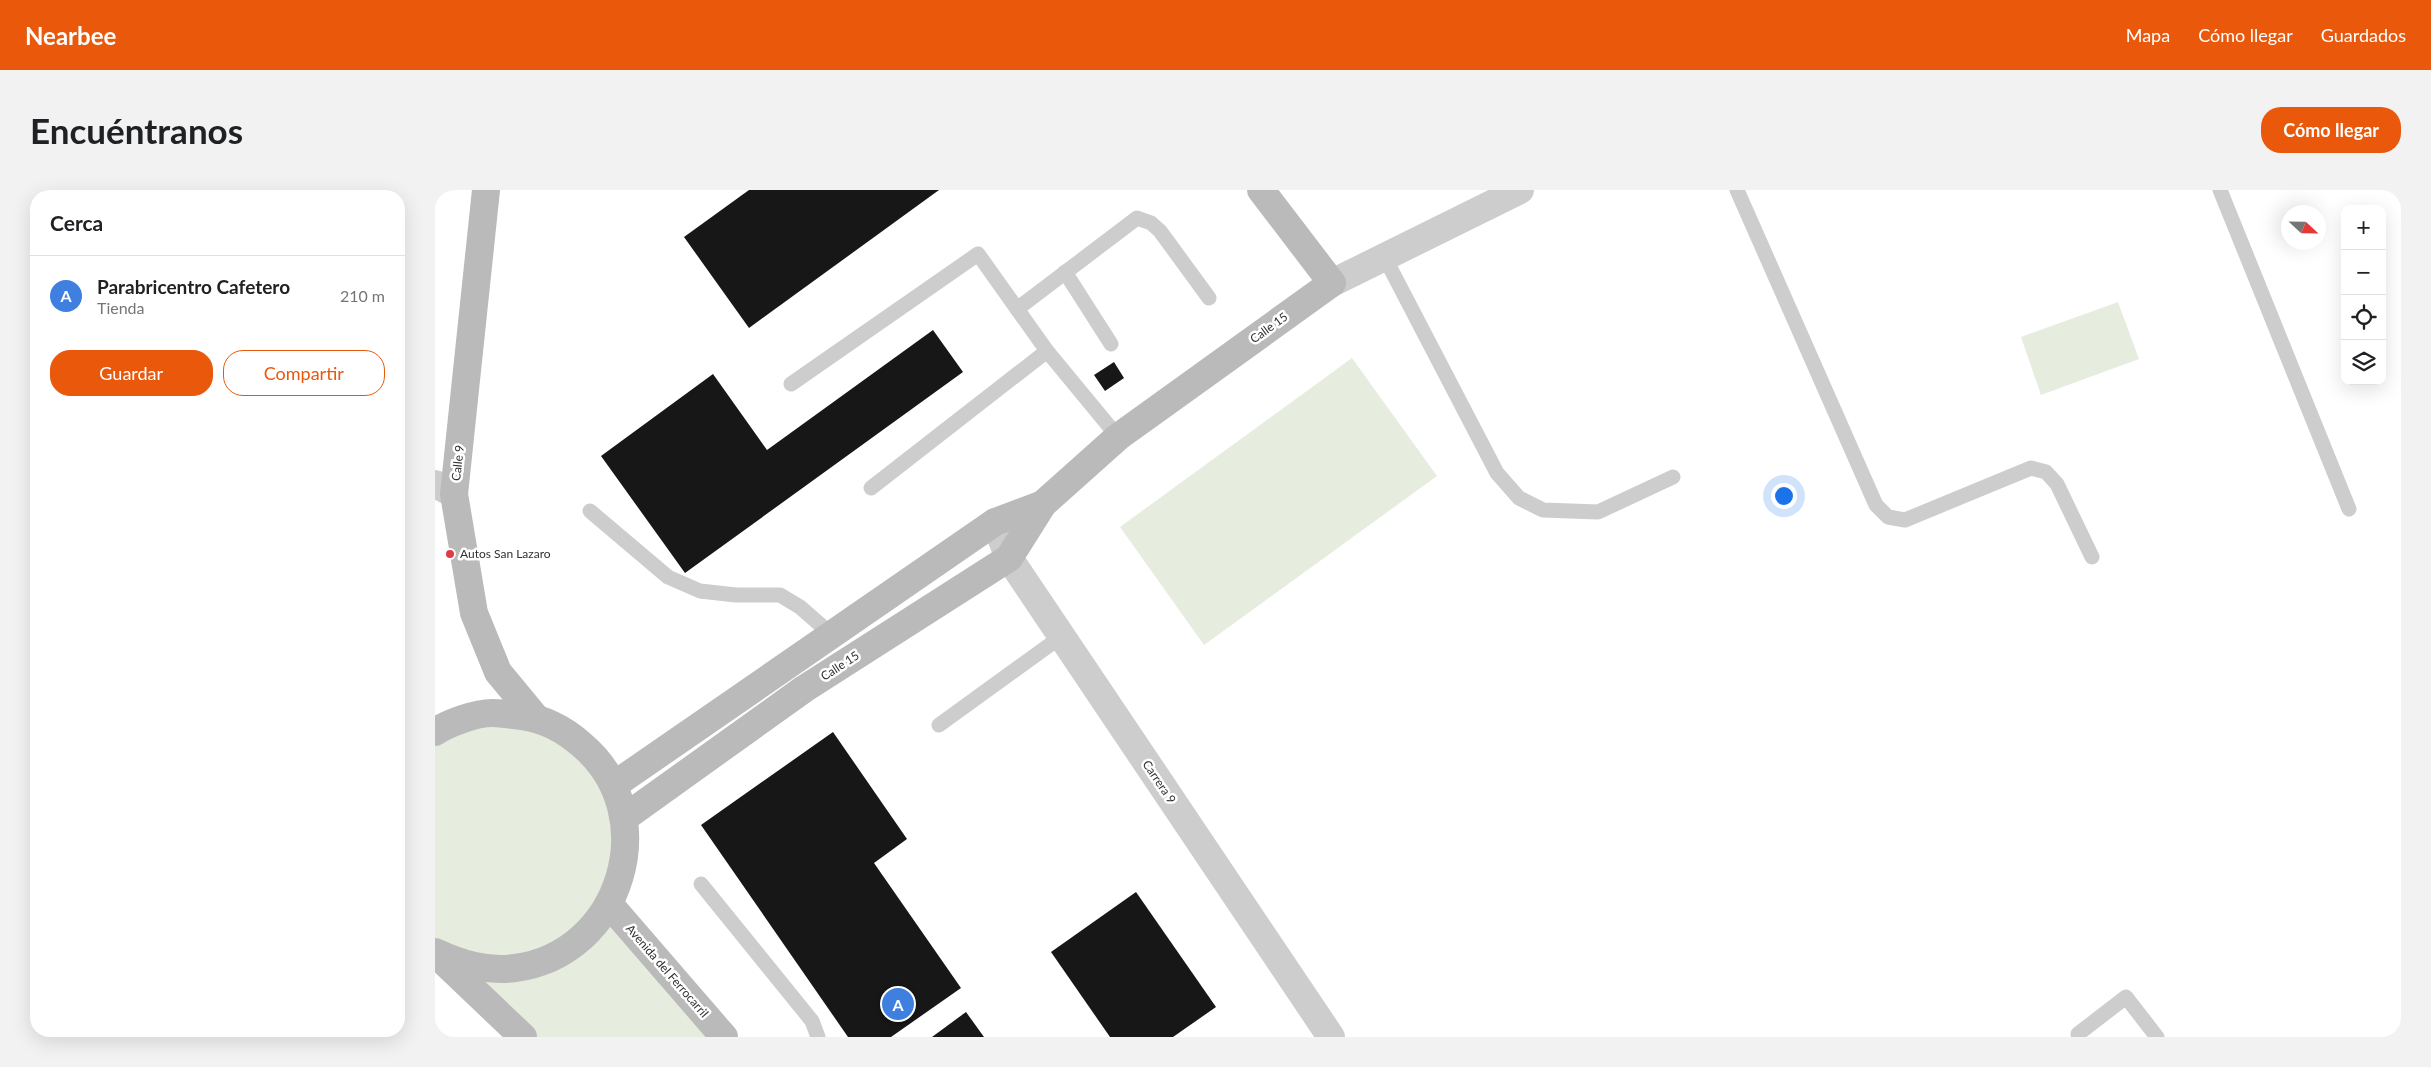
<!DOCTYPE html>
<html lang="es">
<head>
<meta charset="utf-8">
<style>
	body { margin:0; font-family:Lato,sans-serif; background:#f2f2f2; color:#202124 }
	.controls { position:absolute; right:15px; top:15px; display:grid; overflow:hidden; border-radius:10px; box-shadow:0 5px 20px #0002 }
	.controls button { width:45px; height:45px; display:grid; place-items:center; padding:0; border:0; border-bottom:1px solid #e0e0e0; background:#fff; color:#202124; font:25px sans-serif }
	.compass { position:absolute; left:1846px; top:15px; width:45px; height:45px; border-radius:50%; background:#fff; box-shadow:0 5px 20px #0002; rotate:112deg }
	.you { position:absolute; left:1348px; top:305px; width:18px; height:18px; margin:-12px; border:4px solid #fff; border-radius:50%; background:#1a73e8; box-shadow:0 0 0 8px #1a73e833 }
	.badge { display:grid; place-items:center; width:32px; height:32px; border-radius:50%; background:#ea580c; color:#fff; font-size:16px; font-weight:700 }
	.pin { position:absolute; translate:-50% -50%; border:2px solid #fff; box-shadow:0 1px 5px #0006 }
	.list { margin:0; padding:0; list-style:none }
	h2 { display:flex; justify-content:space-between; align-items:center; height:65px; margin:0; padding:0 20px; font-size:21px }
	h2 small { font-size:16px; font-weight:400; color:#757577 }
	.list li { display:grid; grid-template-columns:32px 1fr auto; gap:15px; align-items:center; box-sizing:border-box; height:80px; padding:0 20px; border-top:1px solid #e0e0e0 }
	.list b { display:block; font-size:19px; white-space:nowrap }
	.list p { margin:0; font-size:16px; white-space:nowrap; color:#757577 }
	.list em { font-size:16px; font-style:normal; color:#757577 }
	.actions { display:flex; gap:10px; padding:15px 20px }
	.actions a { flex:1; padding:11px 0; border:1px solid #ea580c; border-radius:20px; text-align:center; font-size:18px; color:#ea580c }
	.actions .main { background:#ea580c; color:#fff }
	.icon { flex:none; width:28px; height:28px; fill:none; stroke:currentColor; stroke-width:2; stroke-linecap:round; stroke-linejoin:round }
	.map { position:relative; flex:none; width:1966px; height:847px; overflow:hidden; border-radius:20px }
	header { display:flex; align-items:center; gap:30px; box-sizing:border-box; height:70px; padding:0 25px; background:#ea580c; color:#fff }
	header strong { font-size:24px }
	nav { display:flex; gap:28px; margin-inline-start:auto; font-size:18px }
	.intro { display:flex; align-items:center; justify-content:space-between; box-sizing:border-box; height:120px; padding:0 30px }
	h1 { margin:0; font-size:35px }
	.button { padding:12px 22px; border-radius:20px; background:#ea580c; color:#fff; font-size:18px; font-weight:700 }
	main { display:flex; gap:30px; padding:0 30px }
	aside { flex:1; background:#fff; border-radius:20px; box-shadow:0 5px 20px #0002 }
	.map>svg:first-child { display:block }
</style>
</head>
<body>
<header>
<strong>Nearbee</strong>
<nav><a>Mapa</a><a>Cómo llegar</a><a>Guardados</a></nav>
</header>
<div class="intro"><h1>Encuéntranos</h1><a class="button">Cómo llegar</a></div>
<main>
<aside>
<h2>Cerca<small></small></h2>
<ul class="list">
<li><span class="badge" style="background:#3f7fe0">A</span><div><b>Parabricentro Cafetero</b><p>Tienda</p></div><em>210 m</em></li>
</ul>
<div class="actions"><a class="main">Guardar</a><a>Compartir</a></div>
</aside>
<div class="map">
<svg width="1966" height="847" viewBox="0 0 1966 847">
	<rect width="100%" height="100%" fill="#fff"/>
	<!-- green -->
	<g fill="#e6eddf">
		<path d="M1683,112l21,57 -98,36 -20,-58z"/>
		<path d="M917,168l85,118 -233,169 -84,-118z"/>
		<path d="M101,528l78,67 -5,119 115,133h-201l-88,-84v-221z"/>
	</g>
	<!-- building -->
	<g fill="#171717">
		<path d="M314,0h190l-190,138 -65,-91z"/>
		<path d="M498,140l30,42 -278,201 -84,-117 112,-82 54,76z"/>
		<path d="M679,172l10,16 -19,13 -11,-16z"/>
		<path d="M398,542l74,107 -33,24 87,125 -70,49h-43l-147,-212z"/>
		<path d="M701,702l80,115 -43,30h-63l-59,-85z"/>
		<path d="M531,822l18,25h-52z"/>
	</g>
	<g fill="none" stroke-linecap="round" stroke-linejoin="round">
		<!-- lane -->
		<g stroke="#cdcdcd" stroke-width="15">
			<path d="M1302,0l139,315 12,12 17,3 126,-52 15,4 11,12 35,73"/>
			<path d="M1785,0l129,319"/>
			<path d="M950,68l112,215 22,25 24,12 55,2 75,-35"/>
			<path d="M630,82l46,72"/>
			<path d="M582,119l120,-91 14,5 9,8 49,67"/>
			<path d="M356,194l187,-130 69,97 71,86"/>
			<path d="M436,298l176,-137"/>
			<path d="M155,321l78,66 32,14 36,4h44l20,12 32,28"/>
			<path d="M504,535l123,-89"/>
			<path d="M266,694l111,137 6,16"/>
			<path d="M1643,844l48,-37 31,40"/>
		</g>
		<!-- street -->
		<g stroke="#cdcdcd" stroke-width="28">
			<path d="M897,93l188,-93"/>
			<path d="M0,294l19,10"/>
			<path d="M560,332l14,36 322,479"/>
		</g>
		<!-- secondary -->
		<g stroke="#bababa" stroke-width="28">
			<path d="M51,0l-32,304 20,119 24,59 38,46"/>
			<path d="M0,542c13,-9 41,-19 57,-19 10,0 20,2 30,3 23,3 43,14 60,29 82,70 40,209 -67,223 -28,4 -54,-4 -80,-16"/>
			<path d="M179,595l381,-263 48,-18"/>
			<path d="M189,628l180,-129 205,-131 34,-54 75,-67 214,-154 -71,-93"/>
			<path d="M174,714l115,133"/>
			<path d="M6,769l82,78"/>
		</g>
	</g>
	<!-- markers -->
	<circle fill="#de3c44" stroke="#fff" stroke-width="2" cx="15" cy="364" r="5"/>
	<g text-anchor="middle" stroke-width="5" stroke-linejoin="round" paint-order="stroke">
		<!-- street labels -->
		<g font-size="12" fill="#303030" stroke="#fff">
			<text transform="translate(834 138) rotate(-36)" y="4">Calle 15</text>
			<text transform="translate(23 273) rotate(-84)" y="4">Calle 9</text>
			<text transform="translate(405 476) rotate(-33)" y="4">Calle 15</text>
			<text transform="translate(724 592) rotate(56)" y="4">Carrera 9</text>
			<text transform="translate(232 781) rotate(49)" y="4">Avenida del Ferrocarril</text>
		</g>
		<!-- poi labels -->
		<g font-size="12" fill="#303030" stroke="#fff" text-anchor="start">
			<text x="25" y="368">Autos San Lazaro</text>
		</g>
	</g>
</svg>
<div class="controls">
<button>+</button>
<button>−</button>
<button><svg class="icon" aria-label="locate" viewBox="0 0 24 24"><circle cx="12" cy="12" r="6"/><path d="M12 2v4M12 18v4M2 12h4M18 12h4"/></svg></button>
<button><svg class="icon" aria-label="layers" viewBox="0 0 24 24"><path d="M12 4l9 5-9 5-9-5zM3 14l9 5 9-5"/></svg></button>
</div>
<svg class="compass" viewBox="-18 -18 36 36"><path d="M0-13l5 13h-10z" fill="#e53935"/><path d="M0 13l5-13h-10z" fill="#757577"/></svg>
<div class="you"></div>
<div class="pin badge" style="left:463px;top:814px;background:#3f7fe0">A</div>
</div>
</main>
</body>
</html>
